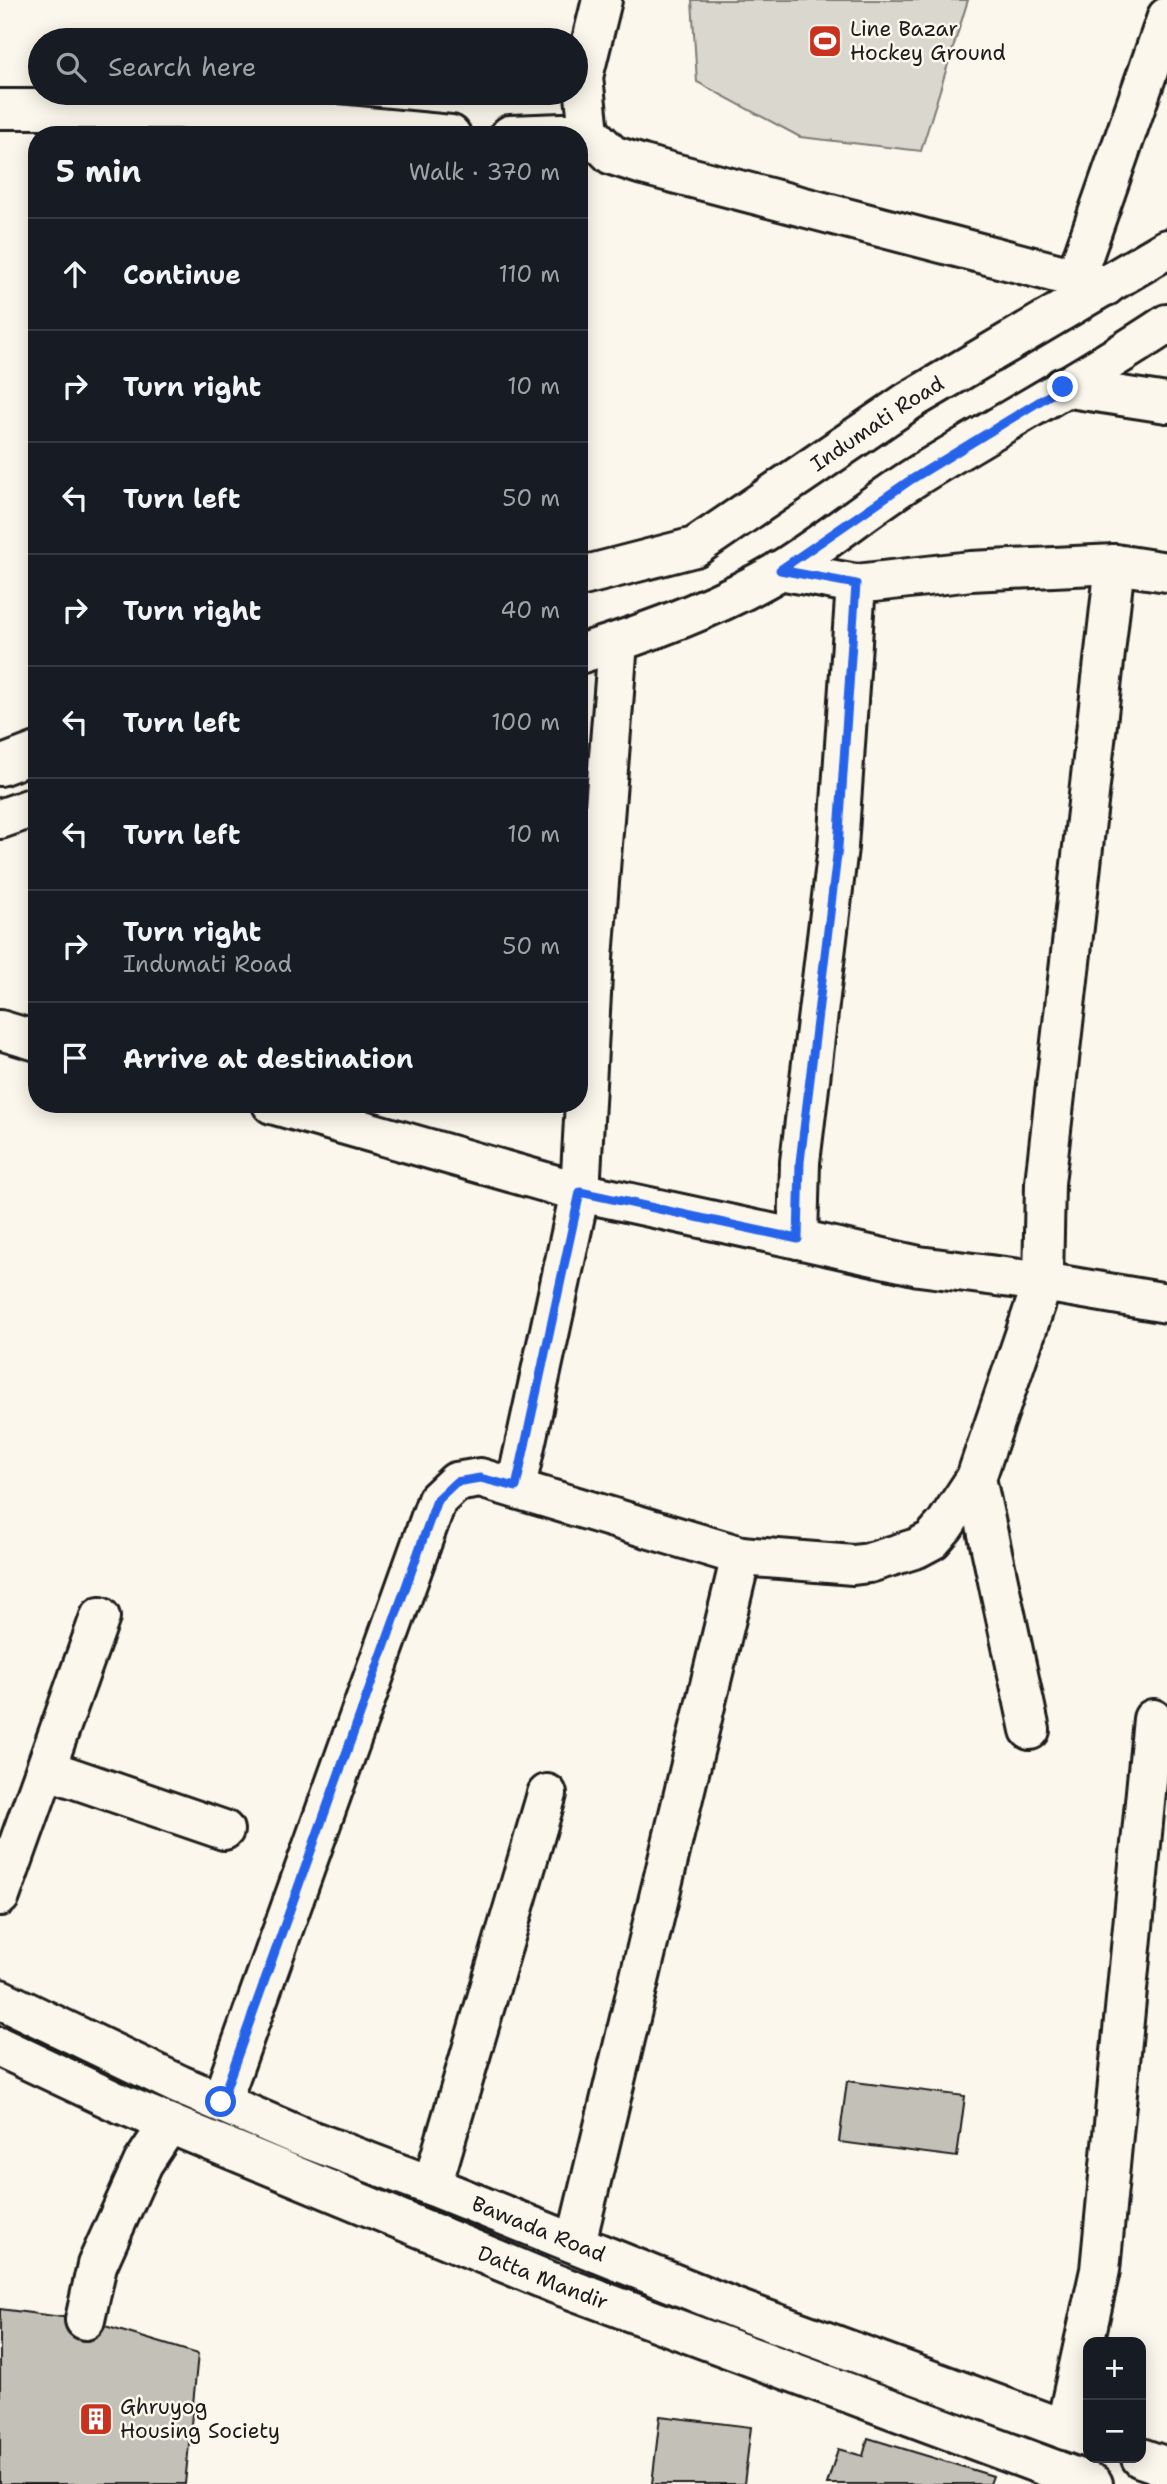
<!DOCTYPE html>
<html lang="en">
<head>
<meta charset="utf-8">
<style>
	body { margin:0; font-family:"Shantell Sans",sans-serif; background:#20242c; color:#f1f3f6 }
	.controls { position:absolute; right:21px; bottom:21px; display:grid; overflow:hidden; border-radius:14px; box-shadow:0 4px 18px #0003 }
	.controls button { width:63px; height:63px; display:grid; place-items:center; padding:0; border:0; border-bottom:2px solid #363941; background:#171b24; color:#f1f3f6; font:35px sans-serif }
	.stop { position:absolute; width:21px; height:21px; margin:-16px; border:5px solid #2563eb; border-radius:50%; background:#fff }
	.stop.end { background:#2563eb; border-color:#fff; box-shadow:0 2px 7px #0008 }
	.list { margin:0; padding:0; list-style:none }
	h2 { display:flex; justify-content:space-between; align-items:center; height:91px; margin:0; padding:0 28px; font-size:30px }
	h2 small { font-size:23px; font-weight:400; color:#9ea1a6 }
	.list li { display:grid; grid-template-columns:46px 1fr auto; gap:21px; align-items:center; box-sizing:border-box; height:112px; padding:0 28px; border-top:2px solid #363941 }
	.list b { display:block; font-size:26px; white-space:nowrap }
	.list p { margin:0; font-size:23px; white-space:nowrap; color:#9ea1a6 }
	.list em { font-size:23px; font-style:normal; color:#9ea1a6 }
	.icon { flex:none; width:38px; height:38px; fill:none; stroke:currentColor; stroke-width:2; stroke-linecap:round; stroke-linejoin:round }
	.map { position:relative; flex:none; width:1167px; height:2484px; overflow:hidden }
	.search { position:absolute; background:#171b24; box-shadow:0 4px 18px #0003; left:28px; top:28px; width:560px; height:77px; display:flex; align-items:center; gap:18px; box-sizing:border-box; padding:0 24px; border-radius:38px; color:#9ea1a6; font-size:26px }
	.panel { position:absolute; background:#171b24; box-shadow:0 4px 18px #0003; left:28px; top:126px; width:560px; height:987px; border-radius:28px }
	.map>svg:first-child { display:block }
</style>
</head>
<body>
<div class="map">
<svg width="1167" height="2484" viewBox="0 0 1167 2484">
	<rect width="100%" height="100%" fill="#fbf7ec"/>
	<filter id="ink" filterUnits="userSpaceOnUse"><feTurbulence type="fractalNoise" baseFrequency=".0143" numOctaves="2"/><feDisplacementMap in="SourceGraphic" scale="14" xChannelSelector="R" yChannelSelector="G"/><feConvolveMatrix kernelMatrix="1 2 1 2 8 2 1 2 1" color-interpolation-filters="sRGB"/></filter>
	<g filter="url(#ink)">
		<!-- green -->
		<path fill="#dad7ce" stroke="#7b7a75" stroke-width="2" d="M692,0h276l-47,151 -121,-14 -103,-55z"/>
		<!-- building -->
		<g fill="#c3c0b8" stroke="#1c1c1c" stroke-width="2">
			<path d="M847,2081l118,15 -8,61 -118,-15z"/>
			<path d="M0,2309l85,11 113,34 -13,130h-185z"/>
			<path d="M660,2416l91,11 -7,57h-92z"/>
			<path d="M868,2438l125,38 -3,8h-163l11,-35 25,7z"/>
		</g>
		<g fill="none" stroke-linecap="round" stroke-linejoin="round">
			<!-- minor casing -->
			<g stroke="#1c1c1c" stroke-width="44">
				<g id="minor">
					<path d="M0,109h180l271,26"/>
					<path d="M589,132l23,23 31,10 463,121"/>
					<path d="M510,135l79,-3 -6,-55 19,-77"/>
					<path d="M1075,279l92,-262"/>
					<path d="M1063,387l104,16"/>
					<path d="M780,570l76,14 115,-13 144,-7 52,8"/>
					<path d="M856,584l-18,263 -38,315 -2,77 121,27 124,16 124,21"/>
					<path d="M618,642l-25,316 -13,234 218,47"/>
					<path d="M0,1030l37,11"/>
					<path d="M272,1104l308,88 -64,295"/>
					<path d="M976,1478l54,252"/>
					<path d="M46,1769l178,61"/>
					<path d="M0,1896l100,-279"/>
					<path d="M221,2102l216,-602 19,-18 24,-4 261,78 112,9 16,-2 48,-15 15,-8 13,-15 31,-47 67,-196 2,-99 70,-619"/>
					<path d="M432,2186l115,-392"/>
					<path d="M576,2243l165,-687"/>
					<path d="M85,2320l12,-55 46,-102 26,-39"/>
					<path d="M1065,2430l35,-160 53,-551"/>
				</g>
			</g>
			<!-- major casing -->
			<g stroke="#1c1c1c" stroke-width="44">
				<g id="major">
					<path id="s1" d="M579,577l116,-30 214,-146 258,-152"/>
					<path d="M579,654c69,-21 140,-47 202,-84 45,-28 86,-62 131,-91 84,-53 173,-100 255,-155"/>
					<path d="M0,766l37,-14"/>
					<path d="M0,819l37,-13"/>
					<path id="s2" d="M0,1999l180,86 117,50 135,51 305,123 351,129"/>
					<path id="s3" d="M0,2047l119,56 437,181 537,200"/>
					<path d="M1141,2458l26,9"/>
				</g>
			</g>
			<!-- minor -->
			<use href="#minor" stroke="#fbf7ec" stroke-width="38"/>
			<!-- major -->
			<use href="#major" stroke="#fbf7ec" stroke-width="38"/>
		</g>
	</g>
	<g fill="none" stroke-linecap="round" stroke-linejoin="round" filter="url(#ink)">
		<!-- route -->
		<path stroke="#2563eb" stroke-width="9" d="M221,2102l216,-602 19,-18 24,-4 36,9 64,-295 218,47 2,-77 38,-315 18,-263 -76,-14 129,-89 154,-94"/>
	</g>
	<!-- icons -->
	<defs>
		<g id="stadium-square" transform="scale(1.75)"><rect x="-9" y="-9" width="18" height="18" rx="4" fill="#c8321e" stroke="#fbf7ec"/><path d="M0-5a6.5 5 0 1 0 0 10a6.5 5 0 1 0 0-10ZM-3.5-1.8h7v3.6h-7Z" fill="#fff"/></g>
		<g id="building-square" transform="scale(1.75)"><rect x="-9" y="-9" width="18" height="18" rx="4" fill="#c8321e" stroke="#fbf7ec"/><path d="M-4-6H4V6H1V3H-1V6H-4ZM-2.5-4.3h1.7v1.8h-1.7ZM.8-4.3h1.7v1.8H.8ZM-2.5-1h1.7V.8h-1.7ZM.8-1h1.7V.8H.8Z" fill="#fff"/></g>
	</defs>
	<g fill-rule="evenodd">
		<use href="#stadium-square" x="825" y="41"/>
		<use href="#building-square" x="96" y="2419"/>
	</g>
	<g text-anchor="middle" stroke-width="5" stroke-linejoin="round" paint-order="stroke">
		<!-- poi labels -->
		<g font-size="21" fill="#1c1c1c" stroke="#fbf7ec" text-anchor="start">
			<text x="850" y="36">Line Bazar<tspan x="850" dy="24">Hockey Ground</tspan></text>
			<text x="120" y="2414">Ghruyog<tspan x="120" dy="24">Housing Society</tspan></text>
		</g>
		<!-- street labels -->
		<g font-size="21" fill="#1c1c1c" stroke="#fbf7ec">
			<text dy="7" stroke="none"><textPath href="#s1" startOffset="340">Indumati Road</textPath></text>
			<text dy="7" stroke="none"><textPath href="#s2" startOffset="586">Bawada Road</textPath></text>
			<text dy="7" stroke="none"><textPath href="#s3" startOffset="590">Datta Mandir</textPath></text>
		</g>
	</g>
</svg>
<div class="controls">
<button>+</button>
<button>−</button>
</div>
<div class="stop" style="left:221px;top:2102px"></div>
<div class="stop end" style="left:1063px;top:387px"></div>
<div class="search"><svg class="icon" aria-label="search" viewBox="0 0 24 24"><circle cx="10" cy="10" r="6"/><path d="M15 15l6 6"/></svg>Search here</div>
<section class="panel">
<h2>5 min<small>Walk · 370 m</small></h2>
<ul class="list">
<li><svg class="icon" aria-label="ahead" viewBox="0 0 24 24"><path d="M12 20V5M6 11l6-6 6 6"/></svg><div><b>Continue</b></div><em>110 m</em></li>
<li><svg class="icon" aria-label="right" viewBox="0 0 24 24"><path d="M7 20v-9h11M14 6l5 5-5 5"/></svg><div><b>Turn right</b></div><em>10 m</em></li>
<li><svg class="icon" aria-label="left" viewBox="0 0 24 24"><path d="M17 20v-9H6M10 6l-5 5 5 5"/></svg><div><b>Turn left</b></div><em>50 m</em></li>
<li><svg class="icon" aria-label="right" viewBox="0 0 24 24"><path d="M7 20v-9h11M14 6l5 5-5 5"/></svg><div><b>Turn right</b></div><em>40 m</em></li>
<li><svg class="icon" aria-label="left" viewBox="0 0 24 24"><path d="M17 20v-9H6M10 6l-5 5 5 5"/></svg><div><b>Turn left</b></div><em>100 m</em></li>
<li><svg class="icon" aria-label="left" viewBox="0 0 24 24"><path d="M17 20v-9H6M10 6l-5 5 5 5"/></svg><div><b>Turn left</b></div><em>10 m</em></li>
<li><svg class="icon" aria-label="right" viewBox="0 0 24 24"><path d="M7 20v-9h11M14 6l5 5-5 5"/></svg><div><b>Turn right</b><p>Indumati Road</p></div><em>50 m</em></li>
<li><svg class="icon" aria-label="arrive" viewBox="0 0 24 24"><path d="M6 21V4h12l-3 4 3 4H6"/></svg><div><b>Arrive at destination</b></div></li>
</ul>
</section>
</div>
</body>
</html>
